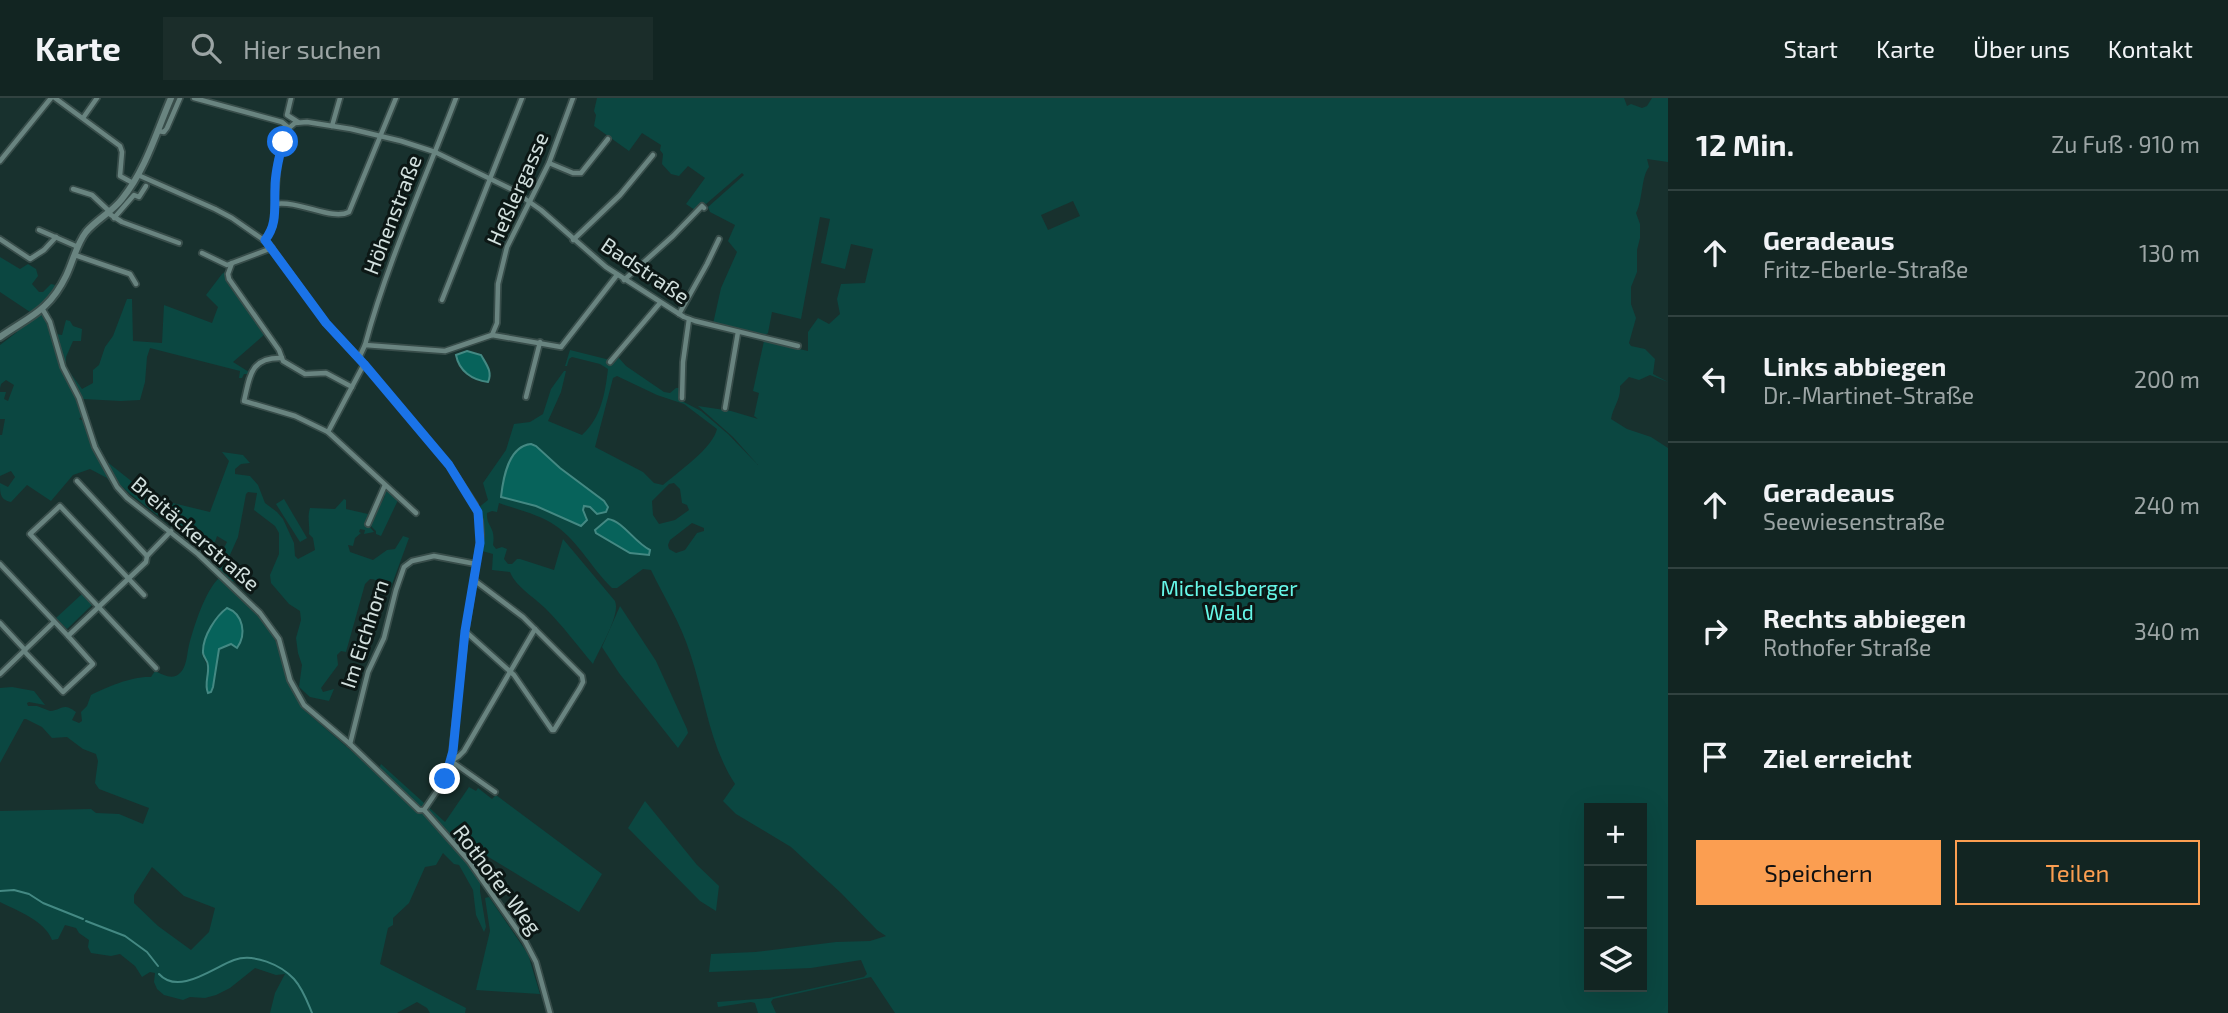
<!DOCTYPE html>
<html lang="de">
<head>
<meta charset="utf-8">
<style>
	body { margin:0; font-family:"Exo 2",sans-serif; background:#1b2d2a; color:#f1f3f6 }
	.controls { position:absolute; right:21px; bottom:21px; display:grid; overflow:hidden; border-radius:0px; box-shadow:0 7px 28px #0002 }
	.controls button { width:63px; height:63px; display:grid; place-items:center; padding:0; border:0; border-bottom:2px solid #314240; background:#122522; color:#f1f3f6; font:35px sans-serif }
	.stop { position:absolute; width:21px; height:21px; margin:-16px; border:5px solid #1a73e8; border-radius:50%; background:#fff }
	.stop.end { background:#1a73e8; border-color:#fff; box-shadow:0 2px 7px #0008 }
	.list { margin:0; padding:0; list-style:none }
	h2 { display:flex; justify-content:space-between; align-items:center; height:91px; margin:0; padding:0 28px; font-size:30px }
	h2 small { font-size:23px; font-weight:400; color:#9ca5a5 }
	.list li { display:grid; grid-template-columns:46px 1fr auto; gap:21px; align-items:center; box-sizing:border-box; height:126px; padding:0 28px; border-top:2px solid #314240 }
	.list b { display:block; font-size:26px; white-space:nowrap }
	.list p { margin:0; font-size:23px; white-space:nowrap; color:#9ca5a5 }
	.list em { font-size:23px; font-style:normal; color:#9ca5a5 }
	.actions { display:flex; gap:14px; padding:21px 28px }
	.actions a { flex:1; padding:16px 0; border:2px solid #fb9e51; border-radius:0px; text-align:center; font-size:24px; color:#fb9e51 }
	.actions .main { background:#fb9e51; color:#111 }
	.icon { flex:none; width:38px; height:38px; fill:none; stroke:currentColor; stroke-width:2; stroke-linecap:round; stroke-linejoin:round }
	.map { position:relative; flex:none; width:1668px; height:915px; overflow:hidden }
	header { display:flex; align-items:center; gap:42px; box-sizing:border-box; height:98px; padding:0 35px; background:#122522; border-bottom:2px solid #314240 }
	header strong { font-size:33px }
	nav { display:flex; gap:38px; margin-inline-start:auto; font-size:24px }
	.search { width:490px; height:63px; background:#1b2d2a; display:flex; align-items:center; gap:18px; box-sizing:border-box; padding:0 24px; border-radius:0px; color:#9ca5a5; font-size:26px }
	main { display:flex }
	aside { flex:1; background:#122522 }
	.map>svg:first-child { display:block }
</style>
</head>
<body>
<header>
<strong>Karte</strong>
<div class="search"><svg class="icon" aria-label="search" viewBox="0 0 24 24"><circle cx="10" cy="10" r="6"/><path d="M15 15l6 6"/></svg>Hier suchen</div>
<nav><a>Start</a><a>Karte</a><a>Über uns</a><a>Kontakt</a></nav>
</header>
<main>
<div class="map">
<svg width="1668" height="915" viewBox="0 0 1668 915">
	<rect width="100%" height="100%" fill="#18312e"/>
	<!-- green -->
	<g fill="#0b4741" fill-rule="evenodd">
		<path d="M597,0h1027l3,8 4,-2 11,4 5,-2 5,-8h16v64l-21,-3 2,8c-8,10 -6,33 -13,46l4,11v14l-3,12v22l-6,15v17l5,14 -7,25 2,3 14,3 10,10 -2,15 15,8 -18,-7 -11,5 -10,-3 -9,9c1,13 -7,21 -9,33l16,10 24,8 17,11v565h-773l-24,-36 -98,22 -2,3 5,11h-18l-3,-10 -4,-1 -33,5 -1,-5 52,-4 95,-21 3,-3 -6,-14 -50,8 -102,4 2,-18 44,-2 81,-10 34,-1 16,-5 -9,-6 -36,-37 -50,-46 -55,-33 -13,-13 12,-17c-26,-40 -30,-87 -45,-131 -9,-29 -26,-56 -39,-83l-8,-1 -26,19h-5c-20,-19 -33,-46 -56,-62 -17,-12 -38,-16 -57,-23l-2,9 -5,-1 -5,2c-1,14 9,13 6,32l3,4 6,-2 5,2 -3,10 4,5h4l5,-5h3l34,11 9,-31 52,62c6,14 -16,48 -22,63 -16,-19 -30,-38 -48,-56 -11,-11 -29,-21 -35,-36l-18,-2 1,-16 -11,-3v-21l-4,-22 10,-8 -5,-17 23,-33 8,-26 16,-2 13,-8 8,-25 13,-18h2l-5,21 -13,29 34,14c19,-17 23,-41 26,-66l-8,-5 -28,-7 -3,2 -2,7h-2l5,-16 44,11 4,-4 8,9 38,26 6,1 6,-5h3l1,12 21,11 27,23 30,31 -25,-28 -35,-31 33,5 27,8 -4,-3 5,-23 -6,-2 11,-50 44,10v-19l10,-14 11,6 11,-10 -3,-15 4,-15 24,-1 8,-34 -22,-5 -6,25 -24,-6 9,-44 -10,-2 -19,102 -29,-7 -4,21 -4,3 -51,-12 8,-36 16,-36 -9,-11 7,-16 -25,-13 -2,-5 36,-32 -2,-2 -36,31 -4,-2 -7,8 -9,-6 19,-26 -17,-12 -9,10 -8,-2 -9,-10 1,-10 -3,-4 1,-5 -19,-12 -13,18 -35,-25 2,-11 -2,-4zM1073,103l7,15 -32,14 -7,-15zM617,278l40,19 27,9 33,25c-4,19 -39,43 -54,56l-9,-2 -11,-11 -48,-25 18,-69zM536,348l24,22 44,33 4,6 -14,5 -4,-5 -6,-1 -1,5 4,6 -6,9 -45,-20 -34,-9 8,-36zM674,385l6,6 2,14 5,2 2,5 -14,10 -16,4 -6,-9 -1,-14 17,-17zM607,422l9,1 33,34 -19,-2 -34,-20 -1,-3zM692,425l12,5v3l-7,2 -12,17 -9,3 -7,-4 -1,-4 2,-5zM1589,710h53v179h-53z"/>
		<path d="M0,159l20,12 8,-5 8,5 2,7 -6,8 7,8h4l8,-8 4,1c-1,6 -10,18 -12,27 2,10 8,22 19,23l4,-15 4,1 3,5 9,3 -1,12h-8l-7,16v10l16,22 11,-6v-13l6,-5 6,-18 8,-11 14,-37h5l1,42 29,2 2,-38 48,18 6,-16 -12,-12 16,-21 4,-3 1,12 38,51 -32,28 16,10 -1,2h-4l-2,4h-3l1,-7 -90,-23 -3,9 -2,25 -5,18 -19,1 -38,-2 -1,17 -3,3 5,2 1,4 4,-2 17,38 24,19 18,17 62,15 19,-51 -7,-9 21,3 7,8 -9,1 -6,5v5l15,2 8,9 7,18 12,9 6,7 11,24 1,13 3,3 17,-9 -2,-12 -4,-4c1,-10 -2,-16 1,-26l25,1 9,-10 2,1v9l22,5 -2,13 2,-2 6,7 -10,2 1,-4 -5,-1 -1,3 2,1 -6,5 -2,8 -5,-1 2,7 23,8 14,-10 8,-1 8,-13 6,2 -18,49c-8,0 -12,-8 -21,-8l-5,5 -19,68 -5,-1 -4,4 1,10 -17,23 2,4 11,-3 -5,12 -19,-4 -11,-10 3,-22 -4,-12 -2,-15 5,-18 -1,-9 -11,-7 -18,-21 -1,-8 9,-21v-21l-4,-7 -21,-16 3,-17 -9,-1 -2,2 -8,43 -14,31 8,10 20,15 -18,-12 -3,1 -17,-14 13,-26 -10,-6 -2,6 -6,1 -10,-10 -19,-3 -10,-5 -40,-31 -13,-12 -6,1 -4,-5 -17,-9 -17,6 -22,26 -24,-16 -16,17c-11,-2 -11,-9 -11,-19l8,4 7,-10 -4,-6 -11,5v-41h2l3,-16h-5v-27h6l-2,7 4,2 6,-16 -8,-5 -5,4 -1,4v-43l17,-13 -3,-6 19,-12 -33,-22z"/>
		<path d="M385,392l13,10 -17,36 -5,-2v-3l-6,-6 15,-29z"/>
		<path d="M284,401l23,39 -7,4 -24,-38z"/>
		<path d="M219,480l29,26 19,21 11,21 13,41 13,23 73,63 4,-9 64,58 24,-35 7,4 2,-3 14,11 4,-4 106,79 -23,38 -107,-65 5,9v4l-11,1 14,21v9l6,36 -2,5 -8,-17 -3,-25 -14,-25 -5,-1 -11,-11 -7,12 -11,2 -16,36 -16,15v7l-5,3 -8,36 86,44 -1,5h-35l-3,-5 -10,-6 -20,11h-127l5,-20 10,-19 -9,1 -21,-7 -25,20 -14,7 -11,3 -15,-1 -7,3 -19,-5 -7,-6 -3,-7 1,-9 -5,-1 -8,5 -7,-11 -15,-12 -9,2 -20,-3 -3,-6 1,-7 -10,-7 -3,-5 -11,-3 -7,14 -6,1c-7,-19 -34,-29 -52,-38v-91l91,-2 5,4 23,1 24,10 6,-16 -50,-19 -4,-6 3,-22 -2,-7 -13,-5 -16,-12 -15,1 -10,-11 -16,-8h-2l-24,44v-75l12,-1 22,4 11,14 -16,-3 -2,1 1,3h9l13,5c13,-1 12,-9 26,1l-4,8 7,3 3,-2 -1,-9 6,-6 4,-11c16,-8 41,-19 60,-18l4,-6c9,4 18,10 26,1 6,-7 6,-19 8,-27 5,-19 16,-54 30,-67zM225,510c18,3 20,25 13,39l-7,-3 -12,5 -7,41 -6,-1 2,-22 -6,-12 3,-12 5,-13zM152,769l32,29 31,12 -6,24 -18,18 -33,-24 -24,-23v-8z"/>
		<path d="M82,496l10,11 -25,24 -11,-11z"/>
		<path d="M620,508l36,55 31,68 1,4 -10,15 -59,-75 -17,-26z"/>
		<path d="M645,703l52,64 22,21 -3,25 -16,-10 -72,-73z"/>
		<path d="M489,799l39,57 12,40 -64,-4 14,-59 -5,-33z"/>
	</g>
	<!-- water -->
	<g fill="#07635b" stroke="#448983" stroke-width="2">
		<path d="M467,253l14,4c5,9 12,17 7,27 -16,-2 -29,-11 -32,-27z"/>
		<path d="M531,346l5,2 24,22 44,33 4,6 -2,5 -9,2 -7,-7 -6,-1 -1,4 4,10 -6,6 -45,-20 -35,-9c2,-18 7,-51 30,-53z"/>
		<path d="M608,421c15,2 26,23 42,31l-1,5 -19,-2 -34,-20 -1,-3z"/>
		<path d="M227,510c16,6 20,26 10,40l-6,-4 -12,5 -6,38 -2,5 -3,1c-4,-9 1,-17 0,-27 0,-7 -6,-9 -5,-15 0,-15 13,-35 24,-43z"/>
	</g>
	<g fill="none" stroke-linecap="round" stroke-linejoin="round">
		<!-- stream -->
		<g stroke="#448983" stroke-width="2">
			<path d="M0,793l14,-1 15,4 14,9 40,16"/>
			<path d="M86,823l39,15 22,16 11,14"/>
			<path d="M159,876c20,22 55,-7 75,-14 20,-7 47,5 60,19 9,10 13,22 18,34"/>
		</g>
		<!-- street casing -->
		<g stroke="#384d4a" stroke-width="8">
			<g id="street">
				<path d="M55,0l65,48 2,6 -2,24 13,7"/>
				<path d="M194,0l88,24 7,6"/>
				<path d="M291,0l-4,17 11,7"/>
				<path d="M83,20l14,-20"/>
				<path d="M332,28l8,-28"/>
				<path d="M158,33l6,1 3,-4 13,-30"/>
				<path d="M0,63l51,-63"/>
				<path d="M549,65l24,10h8l27,-34"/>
				<path d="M138,77l77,34 17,9 36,25 58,80 38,41 85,101 26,40 5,16 1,14 -15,93 -15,133 -6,18 -21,31"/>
				<path d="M73,91l19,6 17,16"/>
				<path d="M275,106c24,-4 57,17 74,8l47,-114"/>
				<path d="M108,115l14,9 57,21"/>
				<path d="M114,120l20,-23 5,2 7,-11"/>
				<path d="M39,132l39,17"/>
				<path d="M0,141l30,20 14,-9 12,-13"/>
				<path d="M265,142l8,-14 5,-65 11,-33 6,-5 12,-1 44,7 50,12 34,11 76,37 30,21 65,57 78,50 11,4 103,25"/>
				<path d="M573,142l47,-45 33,-40"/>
				<path d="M202,155l25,12 45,-17"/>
				<path d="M75,157l55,19 6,10"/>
				<path d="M232,165l-4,11 1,5 50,71 4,11 22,13 21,-1 26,14"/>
				<path d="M624,182l49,-44 29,-30 2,2"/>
				<path d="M442,202l80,-202"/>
				<path d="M43,212l7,12 13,45 16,31 16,49 22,40 10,11 71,56 62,59 19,26 11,41 14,25 46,39 69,66h5"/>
				<path d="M679,216l28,-50 12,-25"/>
				<path d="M492,237l5,-12 1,-39 9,-37 42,-84 24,-65"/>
				<path d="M492,237l69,12 56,-72"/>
				<path d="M365,247c23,-85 60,-165 91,-247"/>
				<path d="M282,260c-32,-1 -32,18 -38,43l51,15 33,16 88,81"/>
				<path d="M359,260l6,-13 80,6 47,-16"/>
				<path d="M610,264l50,-59"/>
				<path d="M526,299l14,-55"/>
				<path d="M682,300l1,-36 6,-43"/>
				<path d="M725,310l13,-76"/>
				<path d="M328,334l36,-68"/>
				<path d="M77,383l70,75"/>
				<path d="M368,426l17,-39"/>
				<path d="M0,466l68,72 78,-74 1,-6 24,-25"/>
				<path d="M144,497l-84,-89 -30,28 126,134"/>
				<path d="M0,525l25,27"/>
				<path d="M465,533l49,44 38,55h2l26,-42 3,-6 -1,-6 -59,-59 -49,-37"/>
				<path d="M24,553l39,41 30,-28 -25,-28"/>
				<path d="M0,576l54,-52"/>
				<path d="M350,646l18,-72 16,-34 12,-48 8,-23 8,-6 22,-5 42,8"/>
				<path d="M495,694l-44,-31 8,-5 5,-5 71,-122"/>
				<path d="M424,712l45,51 56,80 11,21 14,51"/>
			</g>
		</g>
		<!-- secondary casing -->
		<g stroke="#384d4a" stroke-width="10">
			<path id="secondary" d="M0,239c30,-21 49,-26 66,-61 7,-14 10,-31 20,-44 10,-12 26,-20 36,-33 24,-30 34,-66 49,-101"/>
		</g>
		<!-- street -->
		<use href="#street" stroke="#698480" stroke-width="4.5"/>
		<!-- secondary -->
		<use href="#secondary" stroke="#698480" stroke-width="6"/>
	</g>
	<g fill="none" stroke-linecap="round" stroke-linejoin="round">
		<!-- route -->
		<path stroke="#1a73e8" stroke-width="9" d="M283,44c-4,15 -8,30 -8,45 -1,19 3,37 -10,53l61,83 38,41 85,101 29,47 2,31 -15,88 -12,120 -8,28"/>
	</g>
	<g text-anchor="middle" stroke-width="6" stroke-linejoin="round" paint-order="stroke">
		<!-- street labels -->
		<g font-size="21" fill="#d3e1df" stroke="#0c1715">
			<text transform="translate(518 91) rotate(-66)" y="7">Heßlergasse</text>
			<text transform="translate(393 117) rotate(-69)" y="7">Höhenstraße</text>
			<text transform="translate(645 173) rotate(34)" y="7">Badstraße</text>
			<text transform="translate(195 436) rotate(41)" y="7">Breitäckerstraße</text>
			<text transform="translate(365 536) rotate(-72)" y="7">Im Eichhorn</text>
			<text transform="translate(497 782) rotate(53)" y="7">Rothofer Weg</text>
		</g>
		<!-- park labels -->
		<g font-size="21" fill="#66f7e8" stroke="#0c1715">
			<text x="1229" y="498">Michelsberger<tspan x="1229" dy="24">Wald</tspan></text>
		</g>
	</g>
</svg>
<div class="controls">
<button>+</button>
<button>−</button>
<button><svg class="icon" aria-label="layers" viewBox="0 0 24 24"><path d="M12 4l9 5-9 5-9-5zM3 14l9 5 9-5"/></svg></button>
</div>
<div class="stop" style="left:283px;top:44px"></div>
<div class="stop end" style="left:445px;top:681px"></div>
</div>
<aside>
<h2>12 Min.<small>Zu Fuß · 910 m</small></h2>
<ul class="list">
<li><svg class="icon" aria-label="ahead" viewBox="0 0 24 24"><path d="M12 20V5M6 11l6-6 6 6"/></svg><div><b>Geradeaus</b><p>Fritz-Eberle-Straße</p></div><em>130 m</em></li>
<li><svg class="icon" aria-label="left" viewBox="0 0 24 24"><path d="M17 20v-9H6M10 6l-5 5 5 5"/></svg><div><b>Links abbiegen</b><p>Dr.-Martinet-Straße</p></div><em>200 m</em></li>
<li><svg class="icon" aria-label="ahead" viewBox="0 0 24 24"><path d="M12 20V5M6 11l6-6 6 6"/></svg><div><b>Geradeaus</b><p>Seewiesenstraße</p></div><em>240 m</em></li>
<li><svg class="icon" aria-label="right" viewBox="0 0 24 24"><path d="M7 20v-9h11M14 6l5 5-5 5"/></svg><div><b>Rechts abbiegen</b><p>Rothofer Straße</p></div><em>340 m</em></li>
<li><svg class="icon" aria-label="arrive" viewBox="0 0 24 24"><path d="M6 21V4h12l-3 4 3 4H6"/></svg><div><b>Ziel erreicht</b></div></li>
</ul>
<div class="actions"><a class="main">Speichern</a><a>Teilen</a></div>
</aside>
</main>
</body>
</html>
